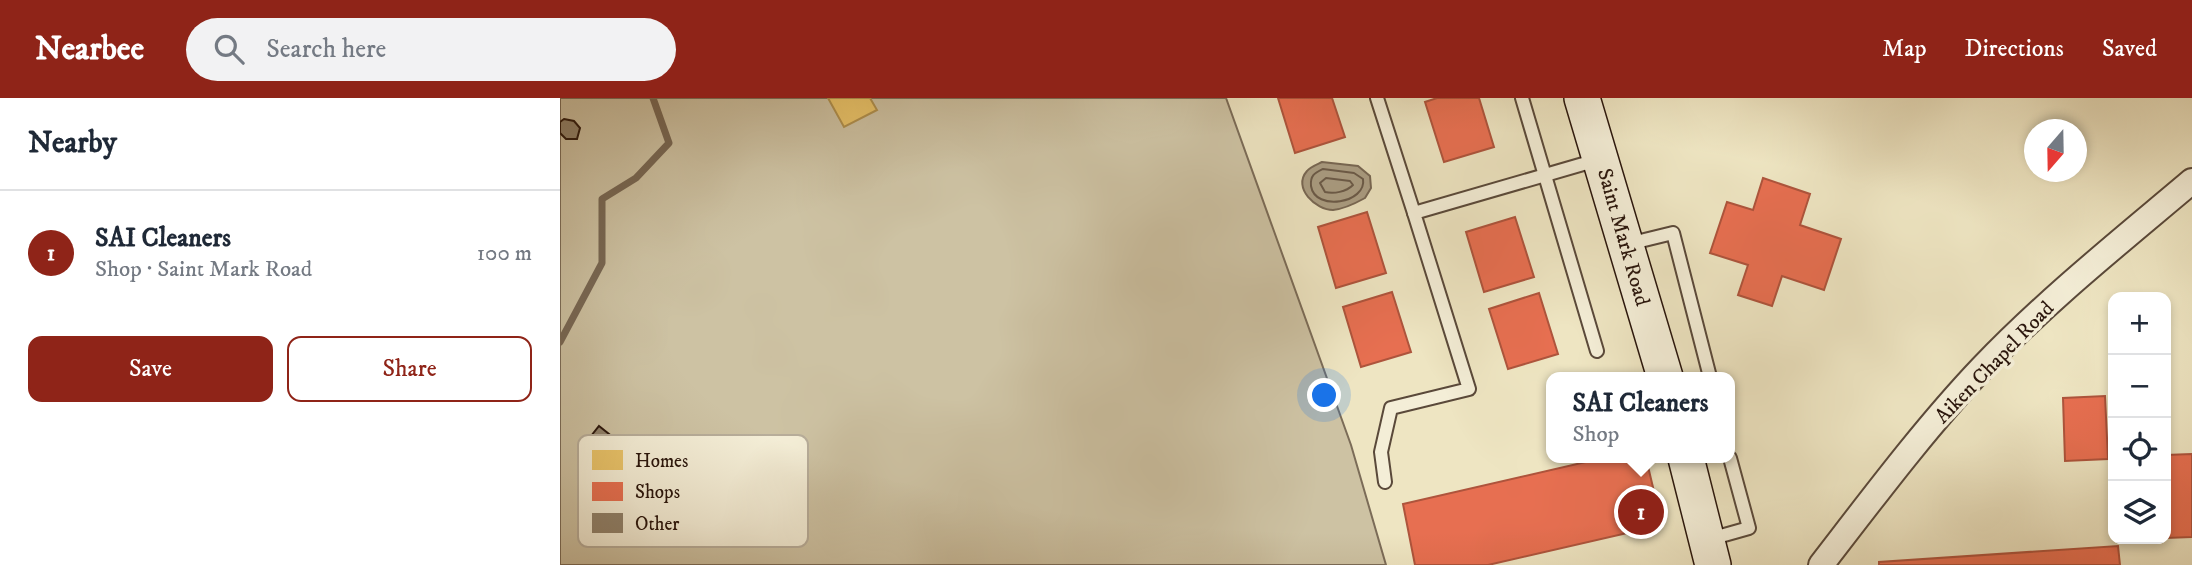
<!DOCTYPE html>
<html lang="en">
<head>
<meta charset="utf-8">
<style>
	body { margin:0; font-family:"IM FELL DW Pica",serif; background:#f2f2f3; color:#1f2937 }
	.controls { position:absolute; right:21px; bottom:21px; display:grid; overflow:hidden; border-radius:14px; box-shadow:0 4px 10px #0003 }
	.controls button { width:63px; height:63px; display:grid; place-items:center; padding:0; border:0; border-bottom:2px solid #e0e1e3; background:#fff; color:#1f2937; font:35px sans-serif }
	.compass { position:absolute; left:1464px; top:21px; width:63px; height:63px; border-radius:50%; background:#fff; box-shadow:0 4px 10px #0003; rotate:200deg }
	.you { position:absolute; left:765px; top:298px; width:24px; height:24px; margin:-18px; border:5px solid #fff; border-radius:50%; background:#1a73e8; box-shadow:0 0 0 10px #1a73e833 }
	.badge { display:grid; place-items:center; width:46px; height:46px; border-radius:50%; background:#8f2418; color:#fff; font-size:23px; font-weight:700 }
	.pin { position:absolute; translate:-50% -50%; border:4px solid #fff; box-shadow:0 2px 7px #0006 }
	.popup { position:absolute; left:986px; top:274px; width:189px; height:91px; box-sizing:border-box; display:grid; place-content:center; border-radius:14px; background:#fff; filter:drop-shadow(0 2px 5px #0005); font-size:23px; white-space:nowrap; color:#747a83 }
	.popup b { font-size:26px; color:#1f2937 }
	.popup::after { content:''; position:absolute; left:50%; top:100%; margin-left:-14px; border:14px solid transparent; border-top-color:#fff }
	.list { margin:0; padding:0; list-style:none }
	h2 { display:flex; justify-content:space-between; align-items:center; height:91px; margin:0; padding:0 28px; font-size:30px }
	h2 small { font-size:23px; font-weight:400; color:#747a83 }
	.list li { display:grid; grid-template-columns:46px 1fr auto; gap:21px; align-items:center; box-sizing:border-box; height:126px; padding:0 28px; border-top:2px solid #e0e1e3 }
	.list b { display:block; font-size:26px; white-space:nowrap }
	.list p { margin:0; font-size:23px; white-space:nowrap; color:#747a83 }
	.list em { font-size:23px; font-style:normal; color:#747a83 }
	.actions { display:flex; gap:14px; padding:21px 28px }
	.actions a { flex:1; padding:16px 0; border:2px solid #8f2418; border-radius:14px; text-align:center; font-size:24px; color:#8f2418 }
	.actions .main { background:#8f2418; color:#fff }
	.icon { flex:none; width:38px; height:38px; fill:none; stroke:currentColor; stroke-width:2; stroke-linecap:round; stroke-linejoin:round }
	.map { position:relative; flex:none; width:1632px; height:467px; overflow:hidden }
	header { display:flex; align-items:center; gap:42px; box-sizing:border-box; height:98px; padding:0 35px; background:#8f2418; color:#fff }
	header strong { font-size:33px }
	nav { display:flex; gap:38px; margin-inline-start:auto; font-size:24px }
	.search { width:490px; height:63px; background:#f2f2f3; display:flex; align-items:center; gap:18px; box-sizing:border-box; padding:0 24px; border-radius:38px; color:#747a83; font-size:26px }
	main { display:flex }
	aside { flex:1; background:#fff }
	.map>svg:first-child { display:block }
</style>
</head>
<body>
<header>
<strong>Nearbee</strong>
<div class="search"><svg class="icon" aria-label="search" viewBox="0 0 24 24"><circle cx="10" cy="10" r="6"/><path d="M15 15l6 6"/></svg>Search here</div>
<nav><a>Map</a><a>Directions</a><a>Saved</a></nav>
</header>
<main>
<aside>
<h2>Nearby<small></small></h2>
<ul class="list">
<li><span class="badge">1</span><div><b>SAI Cleaners</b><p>Shop · Saint Mark Road</p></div><em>100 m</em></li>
</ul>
<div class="actions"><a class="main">Save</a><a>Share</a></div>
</aside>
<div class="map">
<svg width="1632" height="467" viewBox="0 0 1632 467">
	<rect width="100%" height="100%" fill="#eee5c2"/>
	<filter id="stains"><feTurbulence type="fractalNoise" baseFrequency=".00286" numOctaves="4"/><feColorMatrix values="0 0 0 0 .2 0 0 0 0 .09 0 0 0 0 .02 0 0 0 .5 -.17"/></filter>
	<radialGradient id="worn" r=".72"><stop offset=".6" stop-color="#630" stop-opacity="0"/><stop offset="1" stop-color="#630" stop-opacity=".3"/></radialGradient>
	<!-- green -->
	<path fill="#cdc2a3" stroke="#7b6c58" stroke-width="2" d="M0,0h666l125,347 35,120h-826z"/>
	<!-- water -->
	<path fill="#ab9e84" stroke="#776754" stroke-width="2" d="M762,64l36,4 12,10 1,12 -6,10c-9,5 -21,11 -32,12 -17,0 -41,-22 -26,-39 3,-4 11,-7 15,-9z"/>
	<!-- homes -->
	<path fill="#e9c46a" stroke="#af904e" stroke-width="2" d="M268,0h42l7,12 -33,17z"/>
	<!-- shops -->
	<g fill="#e76f51" stroke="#ae543c" stroke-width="2">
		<path d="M718,0h54l13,39 -50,16z"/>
		<path d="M877,0h42l15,49 -50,15 -19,-60z"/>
		<path d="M1203,80l47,16 -10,31 41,14 -17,51 -42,-14 -10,30 -34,-11 10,-30 -38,-12 17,-51 26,8z"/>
		<path d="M807,114l19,61 -50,15 -18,-61z"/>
		<path d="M955,119l19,60 -50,15 -18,-60z"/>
		<path d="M832,194l19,60 -50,15 -18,-60z"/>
		<path d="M979,195l19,61 -50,15 -19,-60z"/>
		<path d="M1545,298l3,63 -43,2 -2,-63z"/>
		<path d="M1632,356v83l-26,1v-83z"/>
		<path d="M1043,360h43l16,67 -174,40h-73l-12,-61z"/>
		<path d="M1558,448l2,19h-241v-3z"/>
	</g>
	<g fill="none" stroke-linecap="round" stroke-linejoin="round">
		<!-- shore -->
		<g stroke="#6a5a48" stroke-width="2">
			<path d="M763,71l31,4 9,6c4,24 -48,33 -52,7 -1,-11 4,-13 12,-17z"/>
			<path d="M766,80l24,3 3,4c-7,7 -19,9 -28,7l-5,-9z"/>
		</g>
		<!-- stream -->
		<path stroke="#776754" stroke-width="7" d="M0,244l42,-79v-64l34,-21 33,-35 -16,-45"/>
	</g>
	<!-- building -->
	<g fill="#8f816b" stroke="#29150c" stroke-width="2">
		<path d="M4,21l10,2 6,7 -3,11h-11l-6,-6v-11z"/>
		<path d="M39,328l30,24 -8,10 -30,-24z"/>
	</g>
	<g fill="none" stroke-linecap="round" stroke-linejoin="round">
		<!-- lane casing -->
		<g stroke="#5a493a" stroke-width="16">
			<g id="lane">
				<path d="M817,0l37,115"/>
				<path d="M962,0l75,253"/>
				<path d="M1068,146l45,-11 37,144"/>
				<path d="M825,384l-4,-30 10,-44 78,-19 -55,-176 183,-53"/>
				<path d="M1150,441l39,-11 -19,-70"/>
			</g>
		</g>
		<!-- street casing -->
		<g stroke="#5a493a" stroke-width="28">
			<path id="street" d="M1261,467c51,-66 104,-137 161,-197 65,-68 139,-127 210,-187"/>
		</g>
		<!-- secondary casing -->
		<g stroke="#29150c" stroke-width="38">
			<g id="secondary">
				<path d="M1022,0l83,279"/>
				<path d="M1126,360l27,107"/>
			</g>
		</g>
		<!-- lane -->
		<use href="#lane" stroke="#f4eed7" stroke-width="12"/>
		<!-- street -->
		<use href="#street" stroke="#f4eed7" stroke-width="24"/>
		<!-- secondary -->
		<use href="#secondary" stroke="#f4eed7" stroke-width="35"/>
	</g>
	<g text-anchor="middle" stroke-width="7" stroke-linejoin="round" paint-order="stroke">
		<!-- street labels -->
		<g font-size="21" fill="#29150c" stroke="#f4eed7">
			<text transform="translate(1064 139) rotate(74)" y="7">Saint Mark Road</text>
			<text transform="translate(1434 264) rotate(-46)" y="7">Aiken Chapel Road</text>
		</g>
	</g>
	<!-- legend -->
	<rect x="18" y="337" width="230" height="112" rx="10" fill="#f4eed7" stroke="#b7ad9a" stroke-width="2"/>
	<rect x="32" y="352" width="31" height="20" fill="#e9c46a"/>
	<rect x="32" y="384" width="31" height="19" fill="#e76f51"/>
	<rect x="32" y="415" width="31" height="20" fill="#8f816b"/>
	<g font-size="19" fill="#29150c">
		<text x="75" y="369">Homes</text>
		<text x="75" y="400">Shops</text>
		<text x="75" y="432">Other</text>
	</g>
	<rect width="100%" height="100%" filter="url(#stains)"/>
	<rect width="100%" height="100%" fill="url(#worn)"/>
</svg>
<div class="controls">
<button>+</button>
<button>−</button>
<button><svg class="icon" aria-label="locate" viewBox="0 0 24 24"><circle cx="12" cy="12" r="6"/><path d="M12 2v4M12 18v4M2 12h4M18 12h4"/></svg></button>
<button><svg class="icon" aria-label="layers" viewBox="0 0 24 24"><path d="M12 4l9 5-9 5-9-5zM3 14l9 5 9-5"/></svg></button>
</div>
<svg class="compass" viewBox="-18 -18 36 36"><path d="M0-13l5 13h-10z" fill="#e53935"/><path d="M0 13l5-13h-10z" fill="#747a83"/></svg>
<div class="you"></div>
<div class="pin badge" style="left:1081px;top:414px">1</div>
<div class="popup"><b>SAI Cleaners</b>Shop</div>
</div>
</main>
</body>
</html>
